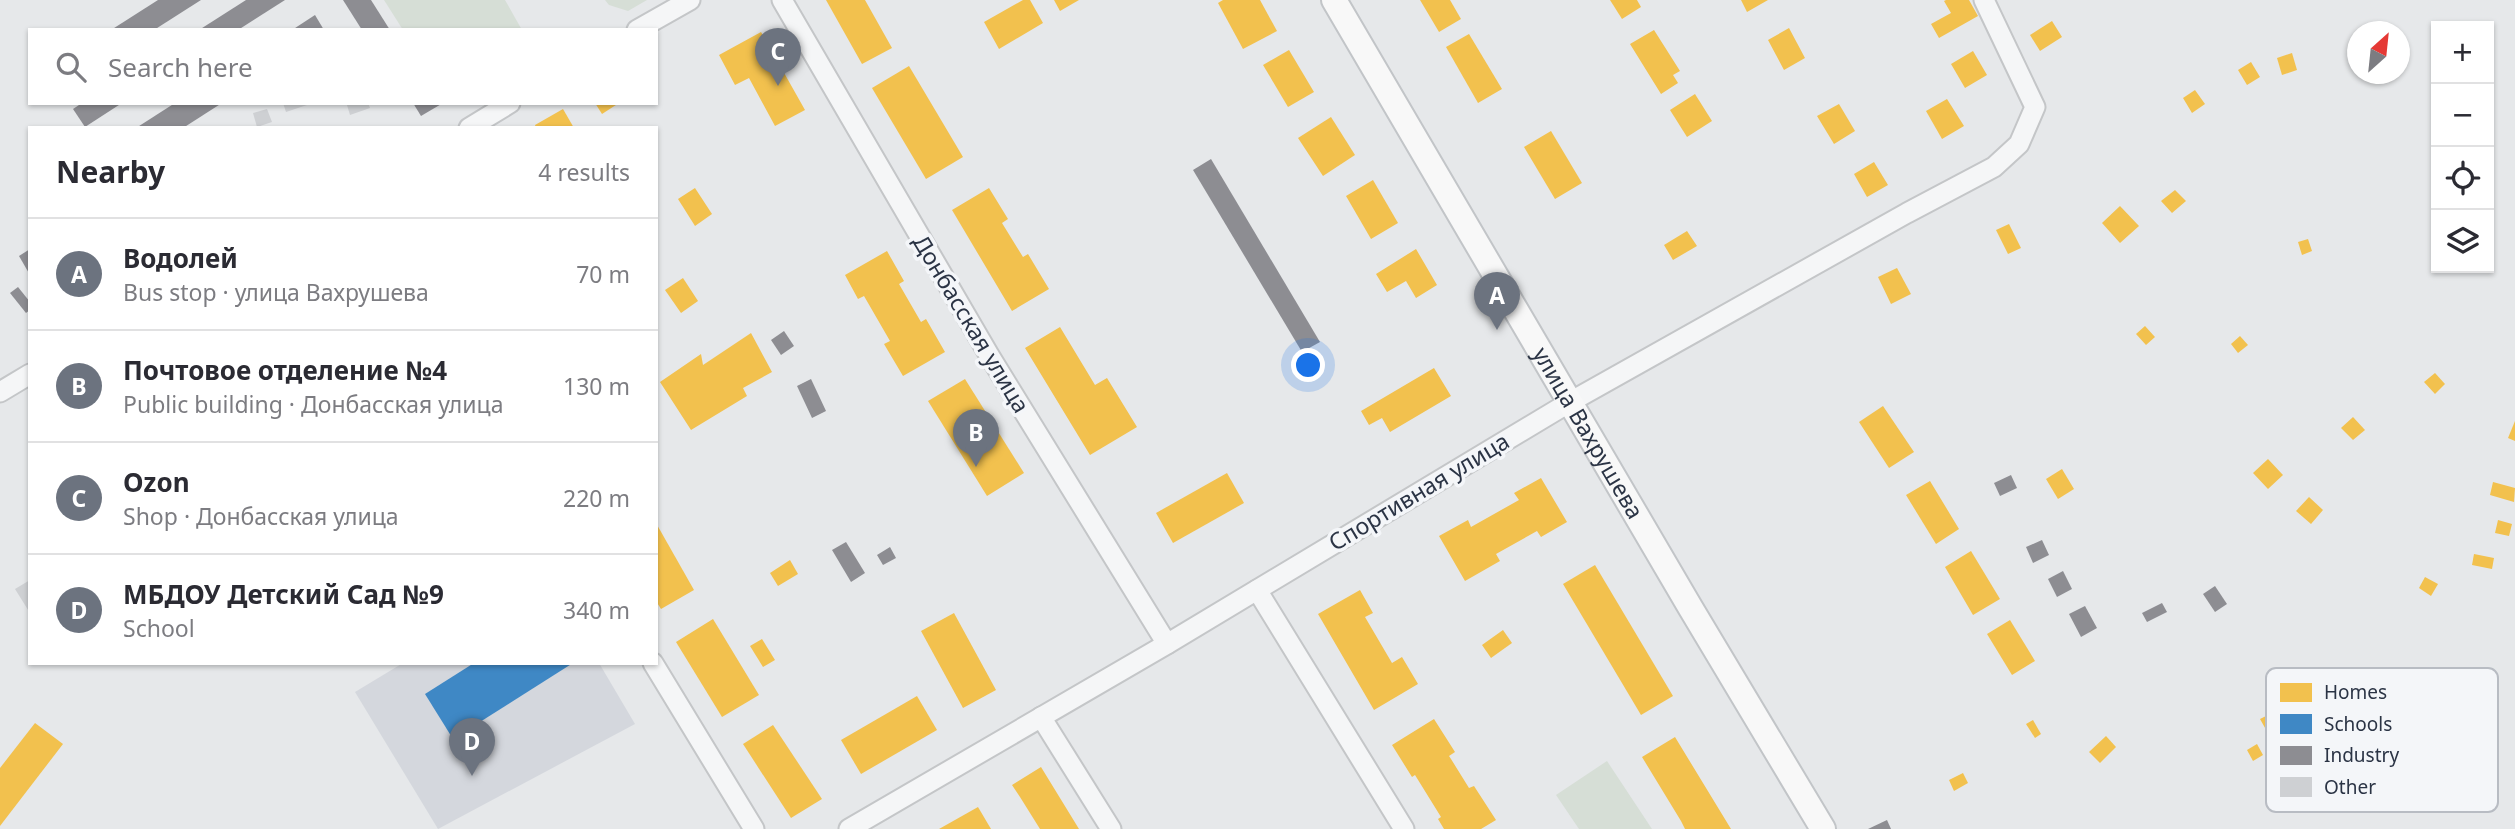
<!DOCTYPE html>
<html lang="en">
<head>
<meta charset="utf-8">
<style>
	body { margin:0; font-family:"Noto Sans",sans-serif; background:#f2f2f3; color:#2b2b33 }
	.controls { position:absolute; right:21px; top:21px; display:grid; overflow:hidden; border-radius:0px; box-shadow:0 2px 5px #0004 }
	.controls button { width:63px; height:63px; display:grid; place-items:center; padding:0; border:0; border-bottom:2px solid #e1e1e2; background:#fff; color:#2b2b33; font:35px sans-serif }
	.compass { position:absolute; left:2347px; top:21px; width:63px; height:63px; border-radius:50%; background:#fff; box-shadow:0 2px 5px #0004; rotate:27deg }
	.you { position:absolute; left:1309px; top:366px; width:24px; height:24px; margin:-18px; border:5px solid #fff; border-radius:50%; background:#1a73e8; box-shadow:0 0 0 10px #1a73e833 }
	.badge { display:grid; place-items:center; width:46px; height:46px; border-radius:50%; background:#6c737f; color:#fff; font-size:23px; font-weight:700 }
	.pin { position:absolute; translate:-50% -58px; filter:drop-shadow(0 2px 4px #0008) }
	.pin::after { content:''; position:absolute; top:37px; width:24px; height:21px; background:inherit; clip-path:polygon(0 0,100% 0,50% 100%) }
	.list { margin:0; padding:0; list-style:none }
	h2 { display:flex; justify-content:space-between; align-items:center; height:91px; margin:0; padding:0 28px; font-size:30px }
	h2 small { font-size:23px; font-weight:400; color:#7c7c81 }
	.list li { display:grid; grid-template-columns:46px 1fr auto; gap:21px; align-items:center; box-sizing:border-box; height:112px; padding:0 28px; border-top:2px solid #e1e1e2 }
	.list b { display:block; font-size:26px; white-space:nowrap }
	.list p { margin:0; font-size:23px; white-space:nowrap; color:#7c7c81 }
	.list em { font-size:23px; font-style:normal; color:#7c7c81 }
	.icon { flex:none; width:38px; height:38px; fill:none; stroke:currentColor; stroke-width:2; stroke-linecap:round; stroke-linejoin:round }
	.map { position:relative; flex:none; width:2515px; height:829px; overflow:hidden }
	.search { position:absolute; background:#fff; box-shadow:0 2px 5px #0004; left:28px; top:28px; width:630px; height:77px; display:flex; align-items:center; gap:18px; box-sizing:border-box; padding:0 24px; border-radius:0px; color:#7c7c81; font-size:26px }
	.panel { position:absolute; background:#fff; box-shadow:0 2px 5px #0004; left:28px; top:126px; width:630px; height:539px; border-radius:0px }
	.map>svg:first-child { display:block }
</style>
</head>
<body>
<div class="map">
<svg width="2515" height="829" viewBox="0 0 2515 829">
	<rect width="100%" height="100%" fill="#e6e8ea"/>
	<!-- built -->
	<path fill="#d4d7dd" d="M403,663h196l36,61 -197,105 -83,-137z"/>
	<!-- green -->
	<g fill="#d6ded6">
		<path d="M384,0h121l17,30h-119z"/>
		<path d="M605,0h42l-19,11 -19,-6z"/>
		<path d="M1607,761l45,68h-73l-23,-34z"/>
	</g>
	<!-- homes -->
	<g fill="#f2c14e">
		<path d="M826,0h39l27,48 -30,16z"/>
		<path d="M1023,0h7l13,23 -44,26 -15,-27z"/>
		<path d="M1054,0h25l-19,11z"/>
		<path d="M1223,0h37l17,31 -34,18 -25,-46z"/>
		<path d="M1420,0h30l11,19 -22,13z"/>
		<path d="M1610,0h27l4,7 -19,12z"/>
		<path d="M1741,0h27l-21,12z"/>
		<path d="M1946,0h23l9,16 -39,22 -8,-14 20,-11 -7,-12z"/>
		<path d="M2052,21l10,16 -22,14 -10,-16z"/>
		<path d="M1789,28l16,30 -21,12 -16,-30z"/>
		<path d="M1654,30l26,41 -7,4 5,8 -17,11 -31,-50z"/>
		<path d="M761,32l44,78 -30,16 -26,-48 -14,7 -16,-30z"/>
		<path d="M1469,34l33,55 -24,14 -32,-56z"/>
		<path d="M1289,50l25,42 -26,15 -25,-42z"/>
		<path d="M1973,51l14,24 -22,13 -14,-24z"/>
		<path d="M2292,53l5,17 -15,5 -5,-17z"/>
		<path d="M2251,62l9,15 -13,8 -9,-15z"/>
		<path d="M909,66l54,91 -37,22 -54,-91z"/>
		<path d="M2195,90l10,14 -13,9 -9,-15z"/>
		<path d="M1695,94l17,27 -25,16 -17,-27z"/>
		<path d="M1947,99l17,27 -22,13 -16,-28z"/>
		<path d="M595,103h24l-17,11z"/>
		<path d="M1839,104l16,27 -21,13 -17,-28z"/>
		<path d="M563,109l11,19h-38l-1,-3z"/>
		<path d="M1331,117l24,38 -32,21 -25,-38z"/>
		<path d="M1551,131l31,52 -27,16 -31,-52z"/>
		<path d="M1874,162l14,23 -21,12 -13,-23z"/>
		<path d="M1373,180l25,43 -27,16 -25,-43z"/>
		<path d="M695,188l17,26 -17,12 -17,-27z"/>
		<path d="M989,188l19,31 -6,4 21,34 5,-3 21,35 -37,22 -60,-101z"/>
		<path d="M2175,190l11,11 -14,12 -11,-12z"/>
		<path d="M2120,206l19,20 -19,17 -18,-20z"/>
		<path d="M2009,224l12,24 -13,6 -12,-24z"/>
		<path d="M1687,231l10,15 -24,14 -9,-15z"/>
		<path d="M2308,239l4,12 -10,4 -4,-13z"/>
		<path d="M1416,249l21,36 -21,13 -10,-17 -19,11 -11,-18z"/>
		<path d="M887,251l17,30 -5,3 22,38 5,-3 19,33 -42,24 -19,-32 6,-3 -26,-45 -6,3 -13,-24z"/>
		<path d="M1897,268l14,26 -20,10 -13,-27z"/>
		<path d="M683,278l15,23 -17,12 -16,-23z"/>
		<path d="M2145,326l10,11 -9,8 -10,-11z"/>
		<path d="M1060,327l35,58 12,-7 30,49 -47,28 -65,-107z"/>
		<path d="M751,333l21,39 -29,16 4,8 -56,34 -31,-48 41,-28 2,11z"/>
		<path d="M2240,336l8,9 -10,8 -7,-9z"/>
		<path d="M1434,368l17,28 -61,36 -8,-14 -13,7 -8,-14z"/>
		<path d="M2435,373l10,11 -10,10 -11,-12z"/>
		<path d="M965,379l59,94 -37,23 -59,-95z"/>
		<path d="M1883,406l31,46 -25,16 -30,-46z"/>
		<path d="M2353,417l12,13 -12,10 -12,-12z"/>
		<path d="M2515,421v20l-7,-3z"/>
		<path d="M2268,459l15,16 -15,14 -15,-16z"/>
		<path d="M2062,469l12,20 -16,10 -12,-20z"/>
		<path d="M1227,473l17,30 -71,40 -17,-30z"/>
		<path d="M1541,478l26,44 -26,15 -4,-6 -41,23 4,7 -35,20 -26,-45 29,-16 3,7 48,-27 -5,-7z"/>
		<path d="M1930,481l29,48 -23,15 -30,-49z"/>
		<path d="M2493,482l22,6 -1,14 -24,-7z"/>
		<path d="M2309,497l14,13 -12,14 -15,-13z"/>
		<path d="M2498,520l14,4 -3,12 -14,-3z"/>
		<path d="M656,523l38,67 -33,19 -5,-8z"/>
		<path d="M1971,551l29,48 -27,16 -28,-48z"/>
		<path d="M2474,554l20,4 -2,11 -20,-4z"/>
		<path d="M790,560l8,14 -20,12 -8,-13z"/>
		<path d="M1595,565l78,131 -32,19 -78,-131z"/>
		<path d="M2425,577l13,7 -7,12 -12,-8z"/>
		<path d="M1360,590l13,23 -8,4 27,46 10,-6 16,27 -44,26 -56,-96z"/>
		<path d="M954,613l42,77 -33,18 -42,-77z"/>
		<path d="M713,619l46,76 -37,22 -46,-75z"/>
		<path d="M2010,620l25,41 -23,14 -25,-41z"/>
		<path d="M1503,630l9,13 -21,15 -9,-13z"/>
		<path d="M762,639l13,21 -12,7 -13,-21z"/>
		<path d="M917,696l20,34 -76,44 -20,-34z"/>
		<path d="M2272,713l9,16 -12,6 -9,-16z"/>
		<path d="M1434,719l21,33 -6,4 2,3 18,29 5,-2 22,34 -15,9h-37l-6,-10 3,-2 -26,-42 -3,2 -20,-32z"/>
		<path d="M2033,720l8,14 -6,4 -9,-14z"/>
		<path d="M35,723l28,21 -63,82v-58z"/>
		<path d="M773,725l49,74 -31,19 -48,-74z"/>
		<path d="M2106,736l10,11 -16,16 -11,-11z"/>
		<path d="M1675,737l56,92h-46l-4,-8 -39,-64z"/>
		<path d="M2257,744l6,11 -10,6 -6,-11z"/>
		<path d="M1041,767l38,62h-39l-20,-32 -8,-12z"/>
		<path d="M1963,773l5,10 -14,8 -5,-11z"/>
		<path d="M978,807l13,22h-52z"/>
	</g>
	<!-- schools -->
	<path fill="#3f88c5" d="M474,663h99l-120,76 -28,-45z"/>
	<!-- industry -->
	<g fill="#8d8d92">
		<path d="M158,0h43l-47,30h-43z"/>
		<path d="M246,0h39l-47,30h-39z"/>
		<path d="M343,0h28l19,30h-28z"/>
		<path d="M315,15l9,15h-32z"/>
		<path d="M82,103h40l-37,24 -12,-18z"/>
		<path d="M175,103h47l-39,25h-47z"/>
		<path d="M413,103h30l-22,13z"/>
		<path d="M1211,159l109,183 -18,10 -109,-182z"/>
		<path d="M30,249v26l-11,-19z"/>
		<path d="M18,287l12,15v8l-4,3 -16,-20z"/>
		<path d="M784,331l10,15 -13,9 -10,-15z"/>
		<path d="M811,379l15,32 -14,7 -15,-32z"/>
		<path d="M2011,475l6,13 -17,8 -6,-13z"/>
		<path d="M2042,540l7,15 -16,8 -7,-16z"/>
		<path d="M846,542l19,31 -14,9 -19,-32z"/>
		<path d="M890,547l6,11 -13,7 -6,-10z"/>
		<path d="M2063,571l9,18 -15,8 -9,-18z"/>
		<path d="M2215,586l12,18 -12,8 -12,-18z"/>
		<path d="M2162,603l5,9 -20,10 -5,-9z"/>
		<path d="M2085,606l12,22 -16,9 -12,-23z"/>
		<path d="M1887,820l4,9h-23z"/>
	</g>
	<!-- building -->
	<g fill="#ced0d3">
		<path d="M283,103h27v1l-24,8z"/>
		<path d="M352,103h16l2,5 -20,7 -3,-10z"/>
		<path d="M267,109l5,13 -15,5 -4,-14z"/>
		<path d="M30,580v33l-15,-24z"/>
	</g>
	<g fill="none" stroke-linecap="round" stroke-linejoin="round">
		<!-- minor casing -->
		<g stroke="#c4c6c8" stroke-width="23">
			<g id="minor">
				<path d="M782,0l207,355 178,289"/>
				<path d="M637,30l53,-30"/>
				<path d="M469,128l41,-25"/>
				<path d="M0,392l30,-18"/>
				<path d="M1257,590l147,239"/>
				<path d="M653,663l101,166"/>
				<path d="M1041,717l70,112"/>
				<path d="M849,829l318,-185 403,-242 337,-189 87,-46 25,-23 16,-37 -51,-107"/>
			</g>
		</g>
		<!-- major casing -->
		<g stroke="#c2c5c8" stroke-width="28">
			<g id="major">
				<path id="s1" d="M1334,0l356,607 133,222"/>
			</g>
		</g>
		<!-- minor -->
		<use href="#minor" stroke="#f5f6f7" stroke-width="19"/>
		<!-- major -->
		<use href="#major" stroke="#f8f8f8" stroke-width="24"/>
	</g>
	<g text-anchor="middle" stroke-width="7" stroke-linejoin="round" paint-order="stroke">
		<!-- street labels -->
		<g font-size="23" fill="#2b3445" stroke="#f4f6f9">
			<text transform="translate(971 324) rotate(59)" y="8">Донбасская улица</text>
			<text dy="8" stroke="none"><textPath href="#s1" startOffset="502">улица Вахрушева</textPath></text>
			<text transform="translate(1419 492) rotate(-31)" y="8">Спортивная улица</text>
		</g>
	</g>
	<!-- legend -->
	<rect x="2266" y="668" width="232" height="144" rx="10" fill="#f4f6f9" stroke="#b8bcc3" stroke-width="2"/>
	<rect x="2280" y="683" width="32" height="19" fill="#f2c14e"/>
	<rect x="2280" y="714" width="32" height="20" fill="#3f88c5"/>
	<rect x="2280" y="746" width="32" height="19" fill="#8d8d92"/>
	<rect x="2280" y="777" width="32" height="20" fill="#ced0d3"/>
	<g font-size="19" fill="#2b3445">
		<text x="2324" y="699">Homes</text>
		<text x="2324" y="731">Schools</text>
		<text x="2324" y="762">Industry</text>
		<text x="2324" y="794">Other</text>
	</g>
</svg>
<div class="controls">
<button>+</button>
<button>−</button>
<button><svg class="icon" aria-label="locate" viewBox="0 0 24 24"><circle cx="12" cy="12" r="6"/><path d="M12 2v4M12 18v4M2 12h4M18 12h4"/></svg></button>
<button><svg class="icon" aria-label="layers" viewBox="0 0 24 24"><path d="M12 4l9 5-9 5-9-5zM3 14l9 5 9-5"/></svg></button>
</div>
<svg class="compass" viewBox="-18 -18 36 36"><path d="M0-13l5 13h-10z" fill="#e53935"/><path d="M0 13l5-13h-10z" fill="#7c7c81"/></svg>
<div class="you"></div>
<div class="pin badge" style="left:1497px;top:330px">A</div>
<div class="pin badge" style="left:976px;top:467px">B</div>
<div class="pin badge" style="left:778px;top:86px">C</div>
<div class="pin badge" style="left:472px;top:776px">D</div>
<div class="search"><svg class="icon" aria-label="search" viewBox="0 0 24 24"><circle cx="10" cy="10" r="6"/><path d="M15 15l6 6"/></svg>Search here</div>
<section class="panel">
<h2>Nearby<small>4 results</small></h2>
<ul class="list">
<li><span class="badge">A</span><div><b>Водолей</b><p>Bus stop · улица Вахрушева</p></div><em>70 m</em></li>
<li><span class="badge">B</span><div><b>Почтовое отделение №4</b><p>Public building · Донбасская улица</p></div><em>130 m</em></li>
<li><span class="badge">C</span><div><b>Ozon</b><p>Shop · Донбасская улица</p></div><em>220 m</em></li>
<li><span class="badge">D</span><div><b>МБДОУ Детский Сад №9</b><p>School</p></div><em>340 m</em></li>
</ul>
</section>
</div>
</body>
</html>
